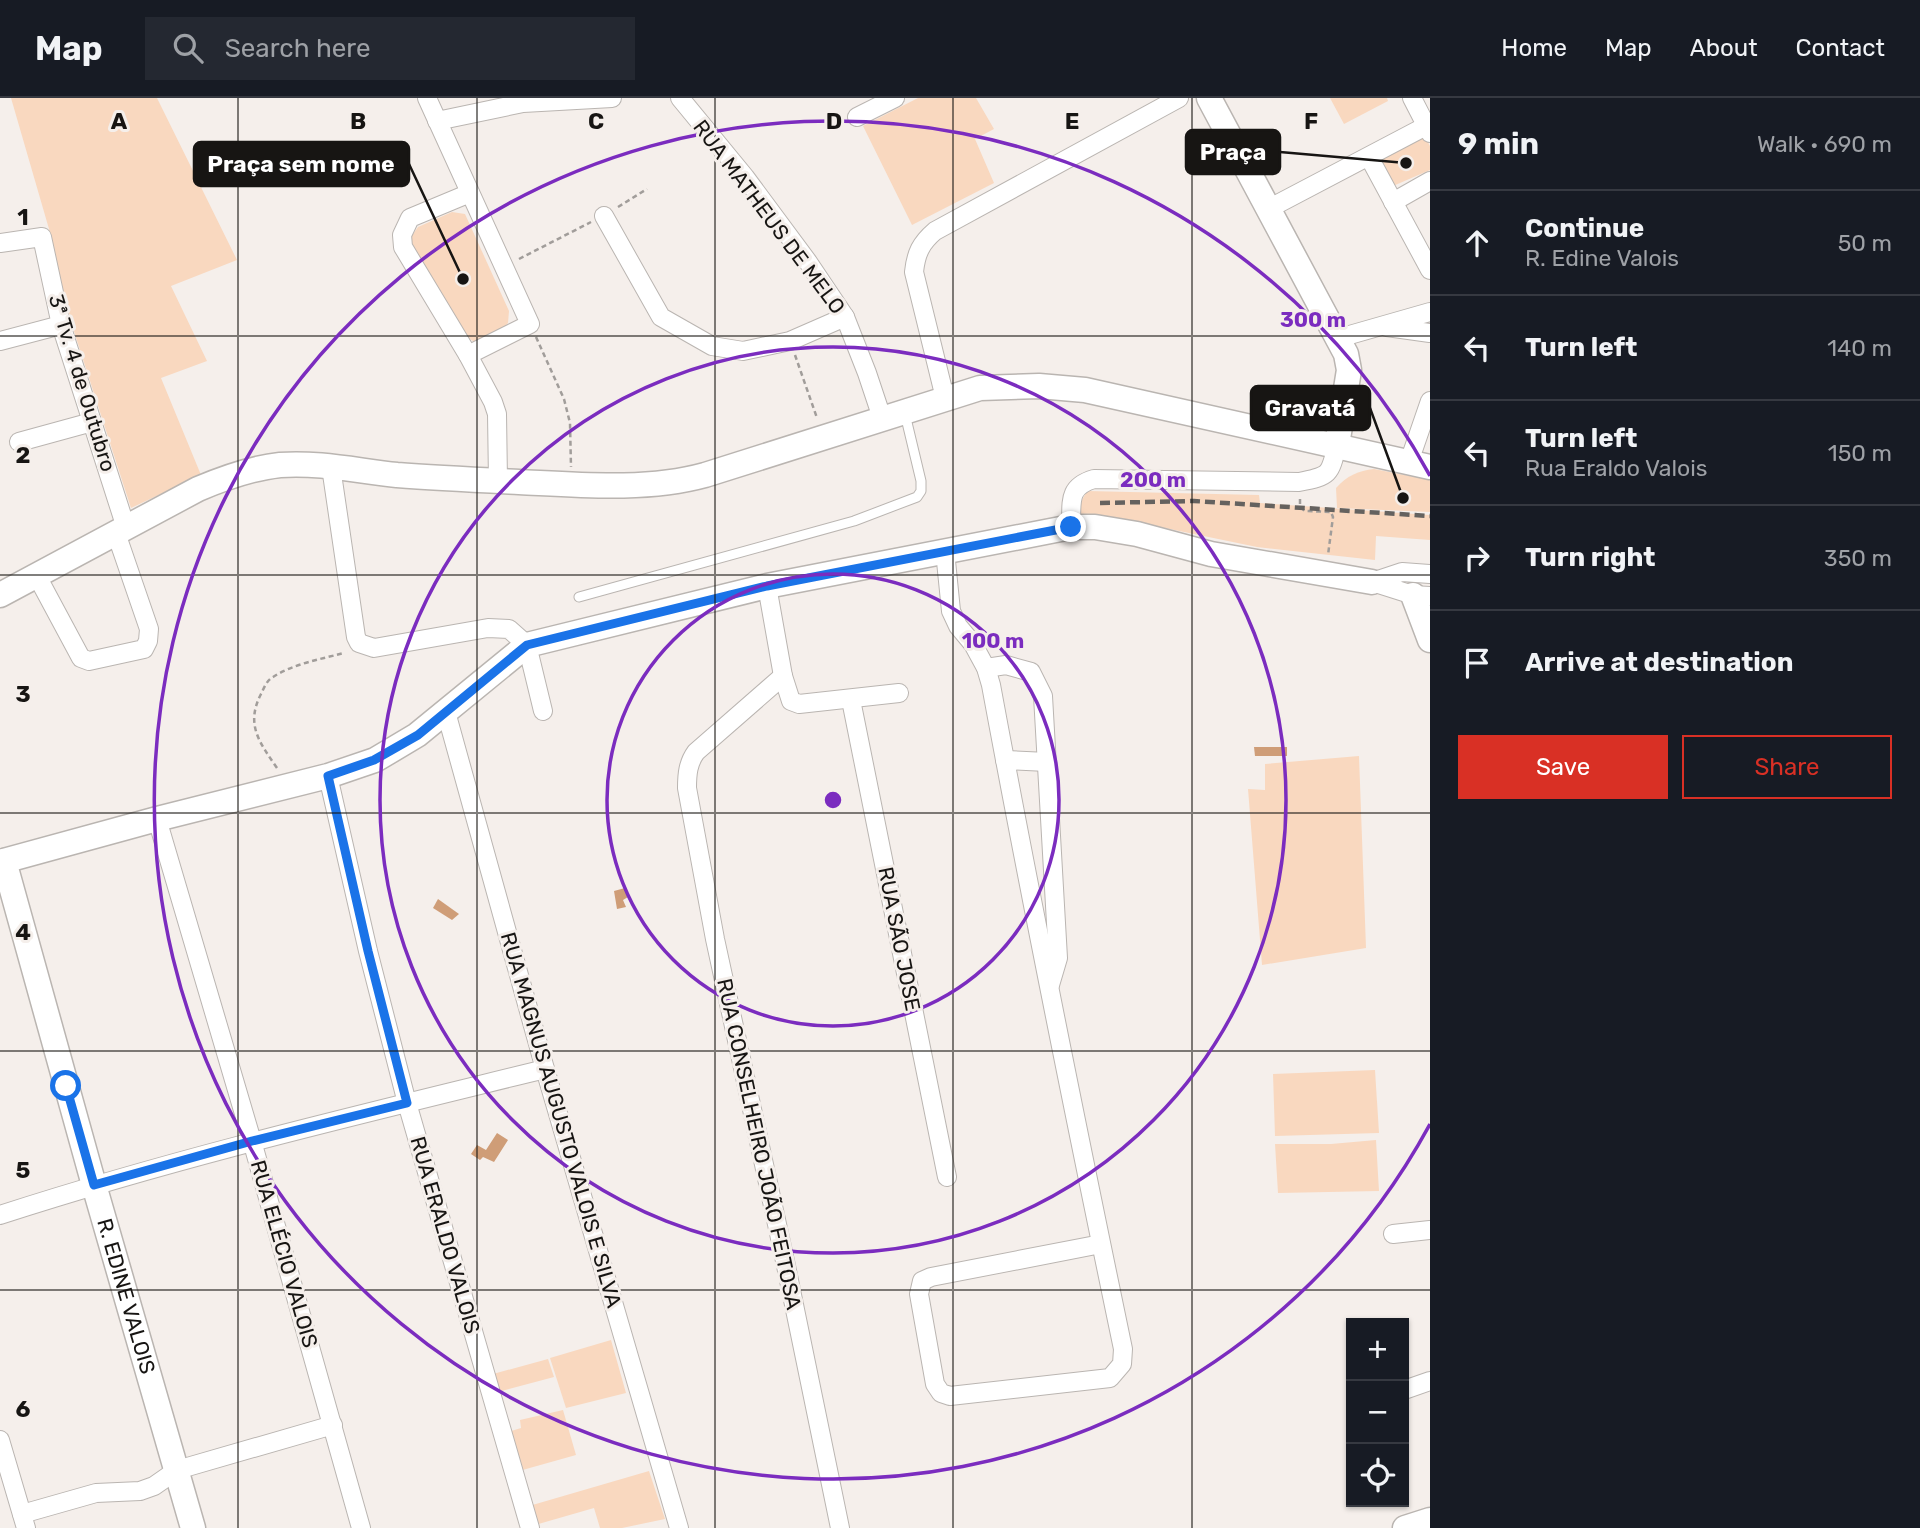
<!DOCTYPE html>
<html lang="en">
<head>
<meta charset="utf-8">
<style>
	body { margin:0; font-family:Rubik,sans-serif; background:#242831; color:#f1f3f6 }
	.controls { position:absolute; right:21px; bottom:21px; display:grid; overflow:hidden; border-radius:0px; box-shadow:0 2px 5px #0004 }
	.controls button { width:63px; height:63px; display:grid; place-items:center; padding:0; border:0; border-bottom:2px solid #363941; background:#171b24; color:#f1f3f6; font:35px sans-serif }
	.stop { position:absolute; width:21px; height:21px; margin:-16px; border:5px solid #1a73e8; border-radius:50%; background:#fff }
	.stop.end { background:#1a73e8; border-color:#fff; box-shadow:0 2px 7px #0008 }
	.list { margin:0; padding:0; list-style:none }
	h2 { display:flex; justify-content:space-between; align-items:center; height:91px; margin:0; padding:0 28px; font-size:30px }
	h2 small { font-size:23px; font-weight:400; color:#9ea1a6 }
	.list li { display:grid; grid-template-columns:46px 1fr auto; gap:21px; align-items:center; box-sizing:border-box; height:105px; padding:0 28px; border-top:2px solid #363941 }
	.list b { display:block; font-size:26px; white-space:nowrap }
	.list p { margin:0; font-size:23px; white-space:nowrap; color:#9ea1a6 }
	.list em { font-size:23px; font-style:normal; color:#9ea1a6 }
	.actions { display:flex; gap:14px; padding:21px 28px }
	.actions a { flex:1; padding:16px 0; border:2px solid #d93025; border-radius:0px; text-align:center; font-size:24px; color:#d93025 }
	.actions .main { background:#d93025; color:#fff }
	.icon { flex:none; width:38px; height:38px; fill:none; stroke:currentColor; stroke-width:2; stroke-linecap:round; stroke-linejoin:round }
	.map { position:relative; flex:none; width:1430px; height:1430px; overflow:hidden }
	header { display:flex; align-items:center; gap:42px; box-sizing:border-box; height:98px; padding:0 35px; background:#171b24; border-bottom:2px solid #363941 }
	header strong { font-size:33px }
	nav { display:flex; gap:38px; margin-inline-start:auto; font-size:24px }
	.search { width:490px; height:63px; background:#242831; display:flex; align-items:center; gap:18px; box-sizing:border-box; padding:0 24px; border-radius:0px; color:#9ea1a6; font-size:26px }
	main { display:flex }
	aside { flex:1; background:#171b24 }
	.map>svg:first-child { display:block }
</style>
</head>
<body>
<header>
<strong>Map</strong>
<div class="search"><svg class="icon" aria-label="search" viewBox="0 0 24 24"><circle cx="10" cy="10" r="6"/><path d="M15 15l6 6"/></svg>Search here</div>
<nav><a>Home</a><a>Map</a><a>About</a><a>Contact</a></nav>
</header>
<main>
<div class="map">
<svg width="1430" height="1430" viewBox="0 0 1430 1430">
	<rect width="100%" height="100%" fill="#f5efeb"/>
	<!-- green -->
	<g fill="#f9d8bf">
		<path d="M11,0h146l80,162 -66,26 36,75 -46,17 40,97 -70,33 -71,-220 -11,-59z"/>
		<path d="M918,0h58l18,31 -19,10 19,44 -82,42 -49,-99z"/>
		<path d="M1330,0h57l1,3 -44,23z"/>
		<path d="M1423,35l7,13v24l-37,16 -15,-29z"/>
		<path d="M452,114l13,2 44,97 -1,12 -11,12 -16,8 -8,-2 -12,-8 -50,-88v-8l7,-10z"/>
		<path d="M1374,371l56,11v32l-93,-4 -1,-20c12,-13 22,-17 38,-19z"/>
		<path d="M1087,393l172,4 1,8 170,12v25l-54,-4 -1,24 -118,-13 -131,-27 -47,-2 -1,-11z"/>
		<path d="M1359,658l7,192 -104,17 -14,-176 17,1v-26z"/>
		<path d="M1375,972l4,63 -104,3 -2,-62z"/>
		<path d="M1376,1042l3,51 -101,2 -3,-49h56z"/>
		<path d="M611,1242l15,53 -60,15 -16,-50z"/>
		<path d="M548,1261l6,18 -56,15 -5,-18z"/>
		<path d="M563,1312l13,45 -57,16 -11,-39 13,-4 -1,-8z"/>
		<path d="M649,1373l16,48 -43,9h-22l-6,-20 -59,17 -6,-19z"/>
	</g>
	<!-- water -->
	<g fill="#cf9d77">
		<path d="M1254,649h33v9h-32z"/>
		<path d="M625,790l3,9 -5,3 3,7 -9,2 -3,-18z"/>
		<path d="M438,801l21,15 -7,6 -19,-12z"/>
		<path d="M497,1035l11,7 -14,22 -11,-5 -3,3 -9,-6 6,-9 9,5z"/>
	</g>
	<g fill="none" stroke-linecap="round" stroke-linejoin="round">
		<!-- lane casing -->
		<g stroke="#bab5b1" stroke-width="11">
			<path id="lane" d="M579,499l275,-76 63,-24 4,-6v-10l-16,-67"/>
		</g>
		<!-- street casing -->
		<g stroke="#bab5b1" stroke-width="20">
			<g id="street">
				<path d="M427,0l103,226 -62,31"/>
				<path d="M680,0l65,79 63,85 37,55 22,56 15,45"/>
				<path d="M1412,0l18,35"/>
				<path d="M857,19l38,-19"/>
				<path d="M437,23l86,-18 89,-5"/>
				<path d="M1369,59l61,113"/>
				<path d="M470,95l-60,25 -8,17 1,12 65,108 25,47 4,12 1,67"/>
				<path d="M1393,104l37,-21"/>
				<path d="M1270,110l156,-82"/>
				<path d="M604,118l57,101 51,29 31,5 47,-10 55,-24"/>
				<path d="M0,145l42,-6 19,88 65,203"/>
				<path d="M1387,229l43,6"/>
				<path d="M1339,240l91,-26"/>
				<path d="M0,243l61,-16"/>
				<path d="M945,300l-31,-126c2,-19 7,-29 21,-41l244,-133"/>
				<path d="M19,344l73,-20"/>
				<path d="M1409,364l21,-61"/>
				<path d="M331,369l25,170 3,6 15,5 114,-20 21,1 18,16 16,66"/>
				<path d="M1071,429c1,-25 -4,-40 23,-48l205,3c31,-6 31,-7 38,-37"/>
				<path d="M945,453l6,60 7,15 15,18 13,24 5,17c41,222 86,443 132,664l-1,15 -12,14 -160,18 -9,-3 -6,-9 -16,-90 3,-13 9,-4 170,-33"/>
				<path d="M37,478l44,82 8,3 55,-12 4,-8 1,-12 -33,-96"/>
				<path d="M1372,484l41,13 17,1"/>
				<path d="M1372,484l30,-10 28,2"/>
				<path d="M767,488l16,90 8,25 8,3 100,-11"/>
				<path d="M986,570l20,-3 25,7 12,24 15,262 -8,27"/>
				<path d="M783,578l-87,76c-8,11 -9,22 -9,36l28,151 70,322 55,267"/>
				<path d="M851,602l96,477"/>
				<path d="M446,614l99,357 134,459"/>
				<path d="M1005,662l42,2"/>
				<path d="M328,678l40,175 39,152 123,425"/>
				<path d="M157,721l95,322 109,387"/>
				<path d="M0,1117c179,-58 362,-101 545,-146"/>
				<path d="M1393,1136l37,-4"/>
				<path d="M1407,1291l23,-8"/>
				<path d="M0,1342l26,88"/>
				<path d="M22,1416l74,-21 44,-2 14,-5 23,-16 156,-45"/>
			</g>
		</g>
		<!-- secondary casing -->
		<g stroke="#bab5b1" stroke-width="27">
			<g id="secondary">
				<path d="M1209,0l137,256 3,16 -12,75"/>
				<path d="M0,497l198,-106c26,-11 53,-21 82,-24 39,-3 78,6 117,10 40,3 82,5 122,7 61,3 128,9 186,-7l275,-87 59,-2 46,4 345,77"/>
				<path d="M1413,497l17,45"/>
				<path id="s1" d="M4,763l90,324 99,343"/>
				<path d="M0,764l157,-43 171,-43 47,-16 42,-25 110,-90 240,-59 304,-59h24l42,7 74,20 161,28"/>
				<path d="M1405,1430l25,-8"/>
			</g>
		</g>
		<!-- path -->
		<g stroke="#a19d9a" stroke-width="2.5" stroke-dasharray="5 3.5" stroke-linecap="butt">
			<path d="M618,109l29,-18"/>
			<path d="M519,161l72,-37"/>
			<path d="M536,239l28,62 6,24 1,44"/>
			<path d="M795,257l22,63"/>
			<path d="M1300,401v8l5,4 26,1 2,5 -5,38"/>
			<path d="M277,670c-17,-25 -32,-43 -16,-74 3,-6 6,-14 12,-17 20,-13 48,-18 71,-24"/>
		</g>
		<!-- lane -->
		<use href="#lane" stroke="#fff" stroke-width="9"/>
		<!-- street -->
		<use href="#street" stroke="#fff" stroke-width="18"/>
		<!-- secondary -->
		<use href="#secondary" stroke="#fff" stroke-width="24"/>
		<!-- rail -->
		<path stroke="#65625f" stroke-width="4.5" stroke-dasharray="10 5" stroke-linecap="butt" d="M1100,405l94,-2 236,15"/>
	</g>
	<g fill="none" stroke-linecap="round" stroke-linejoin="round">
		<!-- route -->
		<path stroke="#1a73e8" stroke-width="9" d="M66,988l28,99 158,-44 155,-38 -39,-152 -40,-175 46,-16 44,-25 109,-90 240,-59 304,-59"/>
	</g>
	<!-- grid -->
	<path fill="none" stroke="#171513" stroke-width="2" stroke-opacity="0.55" d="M238,0v1430M477,0v1430M715,0v1430M953,0v1430M1192,0v1430M0,238h1430M0,477h1430M0,715h1430M0,953h1430M0,1192h1430"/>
	<!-- distance rings -->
	<g fill="none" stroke="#7b2cbf" stroke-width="3.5">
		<circle cx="833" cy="702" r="226"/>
		<circle cx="833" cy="702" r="453"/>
		<path d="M1430 1026A679 679 0 1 1 1430 378"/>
	</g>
	<g text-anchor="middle" stroke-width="6" stroke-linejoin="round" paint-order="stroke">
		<!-- street labels -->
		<g font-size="21" fill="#171513" stroke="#f5efeb">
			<text transform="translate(769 119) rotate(53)" y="7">RUA MATHEUS DE MELO</text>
			<text transform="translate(82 285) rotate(73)" y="7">3ª Tv. 4 de Outubro</text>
			<text transform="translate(899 841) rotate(79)" y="7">RUA SÃO JOSE</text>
			<text transform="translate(561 1022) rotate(74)" y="7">RUA MAGNUS AUGUSTO VALOIS E SILVA</text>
			<text transform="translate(759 1046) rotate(78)" y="7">RUA CONSELHEIRO JOÃO FEITOSA</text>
			<text transform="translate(445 1137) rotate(74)" y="7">RUA ERALDO VALOIS</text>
			<text transform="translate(284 1156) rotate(74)" y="7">RUA ELÉCIO VALOIS</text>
			<text dy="7" stroke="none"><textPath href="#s1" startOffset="452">R. EDINE VALOIS</textPath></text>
		</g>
	</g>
	<g font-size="23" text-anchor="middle" font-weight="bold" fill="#171513" stroke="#f5efeb" stroke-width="6" stroke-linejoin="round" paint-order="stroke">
		<text x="119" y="31">A</text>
		<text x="358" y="31">B</text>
		<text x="596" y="31">C</text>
		<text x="834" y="31">D</text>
		<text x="1072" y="31">E</text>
		<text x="1311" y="31">F</text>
		<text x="23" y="127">1</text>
		<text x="23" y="365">2</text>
		<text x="23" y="604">3</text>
		<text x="23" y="842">4</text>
		<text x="23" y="1080">5</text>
		<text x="23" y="1319">6</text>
	</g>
	<circle cx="833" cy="702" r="10" fill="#7b2cbf" stroke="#f5efeb" stroke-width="3.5"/>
	<g font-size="21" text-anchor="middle" font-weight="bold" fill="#7b2cbf" stroke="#f5efeb" stroke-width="6" stroke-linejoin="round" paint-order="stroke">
		<text x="1313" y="229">300 m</text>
		<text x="1153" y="389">200 m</text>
		<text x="993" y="550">100 m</text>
	</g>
	<!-- callouts -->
	<path fill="none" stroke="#171513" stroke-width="2.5" d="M1406 65L1280 54M463 181L409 66M1403 400L1370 310"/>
	<g fill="#171513" stroke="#f5efeb" stroke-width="2.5">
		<circle cx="1406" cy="65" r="7"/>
		<circle cx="463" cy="181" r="7"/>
		<circle cx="1403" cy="400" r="7"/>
	</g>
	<g fill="#171513" stroke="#171513" stroke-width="2.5">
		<rect x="1186" y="32" width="94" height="44" rx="7"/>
		<rect x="194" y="44" width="215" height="44" rx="7"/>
		<rect x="1251" y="288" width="119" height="44" rx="7"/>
	</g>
	<g font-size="23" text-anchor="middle" font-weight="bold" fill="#fff">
		<text x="1233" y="62">Praça</text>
		<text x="301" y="74">Praça sem nome</text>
		<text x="1310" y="318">Gravatá</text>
	</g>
</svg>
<div class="controls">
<button>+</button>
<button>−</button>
<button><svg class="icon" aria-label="locate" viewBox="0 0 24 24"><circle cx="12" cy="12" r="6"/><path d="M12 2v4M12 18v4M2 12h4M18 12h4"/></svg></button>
</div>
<div class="stop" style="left:66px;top:988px"></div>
<div class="stop end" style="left:1071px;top:429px"></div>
</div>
<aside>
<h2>9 min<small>Walk · 690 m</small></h2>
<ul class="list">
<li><svg class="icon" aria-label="ahead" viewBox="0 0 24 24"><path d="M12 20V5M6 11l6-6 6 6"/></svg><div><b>Continue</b><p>R. Edine Valois</p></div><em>50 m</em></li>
<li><svg class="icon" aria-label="left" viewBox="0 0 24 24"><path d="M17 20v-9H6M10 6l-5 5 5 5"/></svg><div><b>Turn left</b></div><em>140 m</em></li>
<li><svg class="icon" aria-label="left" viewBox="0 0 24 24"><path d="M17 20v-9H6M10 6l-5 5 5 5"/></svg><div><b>Turn left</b><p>Rua Eraldo Valois</p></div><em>150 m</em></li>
<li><svg class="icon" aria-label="right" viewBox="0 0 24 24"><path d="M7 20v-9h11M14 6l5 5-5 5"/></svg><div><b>Turn right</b></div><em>350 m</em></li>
<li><svg class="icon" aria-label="arrive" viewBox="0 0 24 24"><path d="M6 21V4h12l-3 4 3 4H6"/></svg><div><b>Arrive at destination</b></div></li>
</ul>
<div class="actions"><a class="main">Save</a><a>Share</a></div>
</aside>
</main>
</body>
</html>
